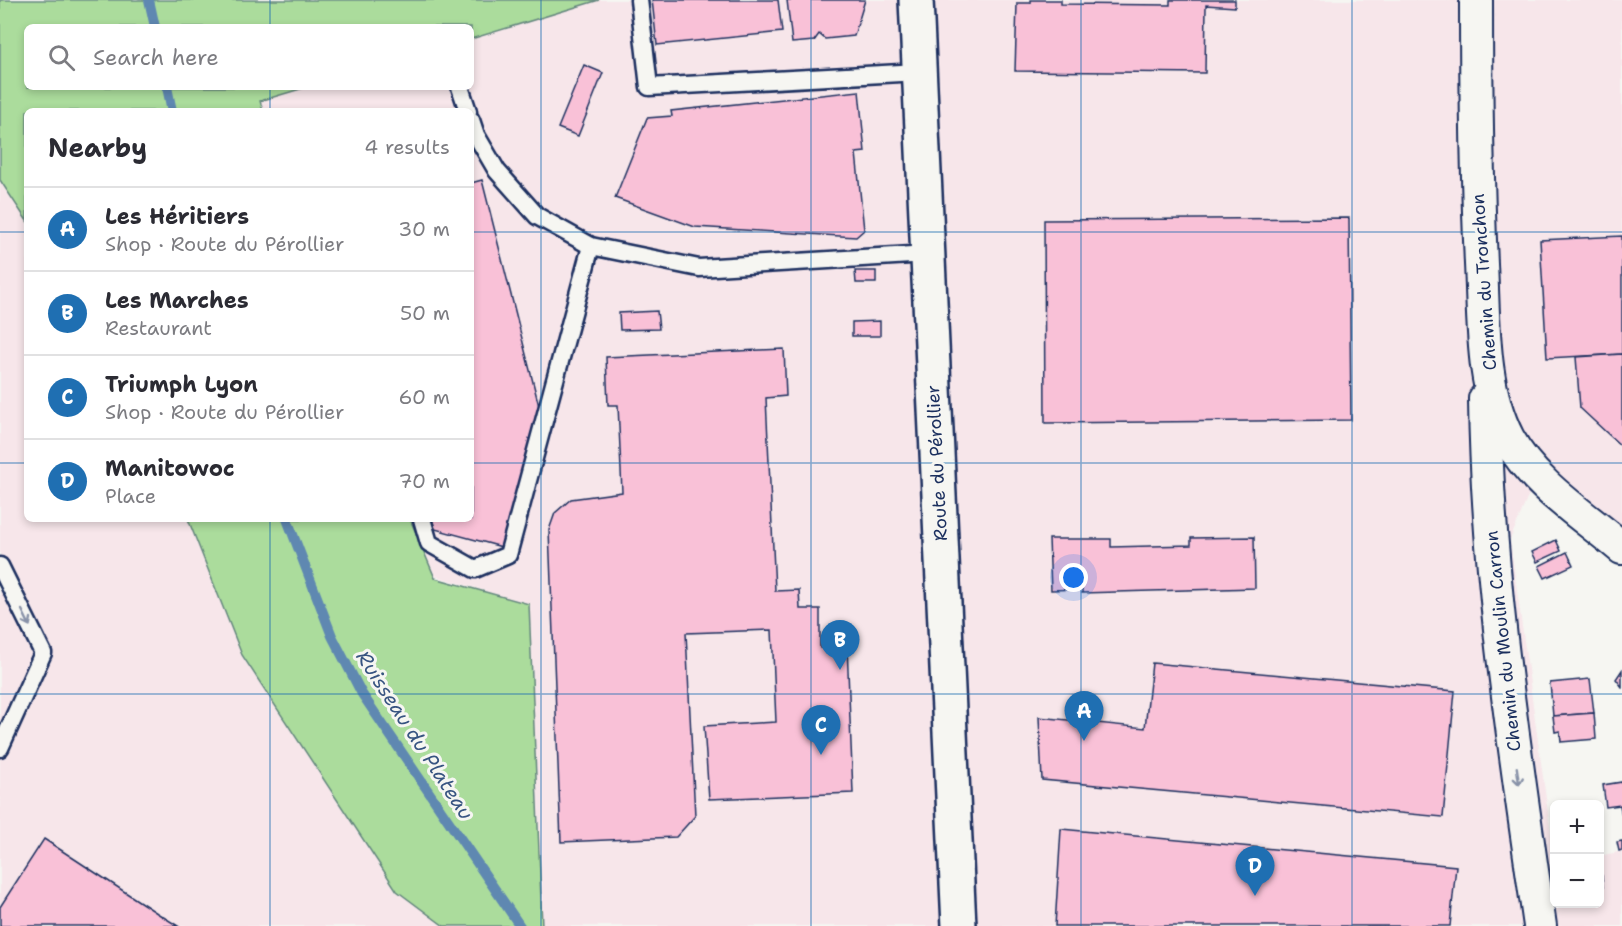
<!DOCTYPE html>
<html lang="en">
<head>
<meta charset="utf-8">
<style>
	body { margin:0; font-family:"Shantell Sans",sans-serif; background:#f2f2f3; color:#2b2b33 }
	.controls { position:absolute; right:18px; bottom:18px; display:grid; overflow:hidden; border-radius:9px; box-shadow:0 3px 9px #0003 }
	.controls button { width:54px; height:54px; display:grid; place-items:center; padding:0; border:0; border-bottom:2px solid #e1e1e2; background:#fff; color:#2b2b33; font:30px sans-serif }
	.you { position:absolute; left:1074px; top:578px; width:21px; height:21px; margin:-15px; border:4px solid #fff; border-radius:50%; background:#1a73e8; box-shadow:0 0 0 9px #1a73e833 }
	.badge { display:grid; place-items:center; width:39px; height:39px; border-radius:50%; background:#1f6fb2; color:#fff; font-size:20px; font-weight:700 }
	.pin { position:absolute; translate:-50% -50px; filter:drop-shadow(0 2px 3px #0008) }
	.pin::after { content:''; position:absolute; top:32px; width:21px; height:18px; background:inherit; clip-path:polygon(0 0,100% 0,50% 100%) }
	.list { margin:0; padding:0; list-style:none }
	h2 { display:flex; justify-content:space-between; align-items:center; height:78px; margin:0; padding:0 24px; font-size:26px }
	h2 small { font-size:20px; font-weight:400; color:#7c7c81 }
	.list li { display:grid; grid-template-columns:39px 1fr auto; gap:18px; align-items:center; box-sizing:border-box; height:84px; padding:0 24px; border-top:2px solid #e1e1e2 }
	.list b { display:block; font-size:22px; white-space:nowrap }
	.list p { margin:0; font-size:20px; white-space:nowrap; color:#7c7c81 }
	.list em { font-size:20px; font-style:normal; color:#7c7c81 }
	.icon { flex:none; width:33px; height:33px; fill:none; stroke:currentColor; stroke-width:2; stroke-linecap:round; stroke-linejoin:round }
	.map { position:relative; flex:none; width:1622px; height:926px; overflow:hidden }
	.search { position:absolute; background:#fff; box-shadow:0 3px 9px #0003; left:24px; top:24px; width:450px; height:66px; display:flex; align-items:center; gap:15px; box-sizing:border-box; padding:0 21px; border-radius:9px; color:#7c7c81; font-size:22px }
	.panel { position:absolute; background:#fff; box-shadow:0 3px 9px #0003; left:24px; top:108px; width:450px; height:414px; border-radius:9px }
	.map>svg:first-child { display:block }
</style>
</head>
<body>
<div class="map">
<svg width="1622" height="926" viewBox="0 0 1622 926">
	<rect width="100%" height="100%" fill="#f6f6f2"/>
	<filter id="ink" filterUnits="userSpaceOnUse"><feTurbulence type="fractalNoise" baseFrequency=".0167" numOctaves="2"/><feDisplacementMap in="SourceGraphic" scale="12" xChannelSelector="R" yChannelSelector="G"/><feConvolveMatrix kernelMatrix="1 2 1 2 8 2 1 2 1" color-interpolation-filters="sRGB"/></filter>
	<g filter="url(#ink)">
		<!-- built -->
		<g fill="#f7e6ea">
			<path d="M599,0h1023v548l-86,-71 -26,63 44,316v48h46v-48l22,-5v75h-1080l-13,-322 -94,-28 -25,-57h61v-408h-208l-3,-10 47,-14h164v-48z"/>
			<path d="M0,180l27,41v298h161l54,137 154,235 48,35h-444z"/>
		</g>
		<!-- green -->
		<g fill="#abdc9c" stroke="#63867d" stroke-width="1.5">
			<path d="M0,0h599l-128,39v-12h-444v60h280l-47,14 3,10h-236v110l-27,-41z"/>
			<path d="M188,519h222l25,59 94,26 13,322h-98l-47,-35 -155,-236z"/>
		</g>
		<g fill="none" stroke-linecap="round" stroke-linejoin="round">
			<!-- stream -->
			<g stroke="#5e88b1" stroke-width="10">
				<path d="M149,0l6,27"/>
				<path d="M167,87l5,24"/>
				<path d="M287,519l45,117 30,58 158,232"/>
			</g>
		</g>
		<!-- building -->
		<g fill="#f9c1d7" stroke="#1b2f5e" stroke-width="1.5">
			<path d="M652,0h126l4,32 -125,13z"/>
			<path d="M787,0h78l-11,36 -29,3 -6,-5 -5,7 -22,2z"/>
			<path d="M1031,0h30v4l109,1v-5h65v7l-29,-2 -1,68 -190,-2 2,-68h14z"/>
			<path d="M584,65l19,8 -25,63 -20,-8z"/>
			<path d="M859,91l6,61 -9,1 8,77 -8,7 -161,-10 -80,-29 32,-80 25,-2 -1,-5z"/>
			<path d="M482,180l57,226 -37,141 -67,-18 -3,-10h39v-336z"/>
			<path d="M1349,218l2,202 -306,3 -1,-203z"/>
			<path d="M1622,236v118l-75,4 -7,-118z"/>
			<path d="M855,271h21v12h-20z"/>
			<path d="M657,311l2,18 -39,1 -1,-17z"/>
			<path d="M880,321v15h-28v-14z"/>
			<path d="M784,349l2,47 -20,2 9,193 24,-1 1,19h20v39l27,-2 6,147 -144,6 -5,-73 72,-4 -4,-92 -86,3 9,183 -19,21 -115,5 -12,-312 6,-17 16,-14 51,-7 -4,-87h-10l-2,-48z"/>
			<path d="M1622,354v93l-42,-39 -4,-51z"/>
			<path d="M1254,537l1,51 -173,5v-4l-31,1 -2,-51h62v8l80,-2v-7z"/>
			<path d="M1556,540l5,11 -24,11 -5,-10z"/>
			<path d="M1567,552l6,13 -28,13 -6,-12z"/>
			<path d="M1152,663l303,28 -12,126 -401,-37 -3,-63 106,11z"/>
			<path d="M1622,670v17l-6,-8z"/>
			<path d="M1590,679l4,34 -41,3 -3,-33z"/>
			<path d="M1594,713l2,26 -35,3 -1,-11 -5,1 -2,-16z"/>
			<path d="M1622,782v34l-2,-11 -14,2 -3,-22z"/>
			<path d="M1061,829l395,37 -6,60h-395z"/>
			<path d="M44,839l113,74 21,13h-178v-19z"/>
			<path d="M1622,841v9l-3,1 -2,-9z"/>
			<path d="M1602,876l1,14h-3v-13z"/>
		</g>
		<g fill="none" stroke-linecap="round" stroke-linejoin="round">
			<!-- service casing -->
			<g stroke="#1b2f5e" stroke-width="21">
				<g id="service">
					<path d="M639,0l10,87 270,-15"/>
					<path d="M460,87l8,24"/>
					<path d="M471,120l5,15 21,36 40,45 54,30 108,22 229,-14"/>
					<path d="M422,519l7,24 46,26 33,-14 83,-309"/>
					<path d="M0,566l43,87 -43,95"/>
				</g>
			</g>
			<!-- minor casing -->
			<g stroke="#1b2f5e" stroke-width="36">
				<g id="minor">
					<path d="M1476,0c0,88 1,176 5,264 3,57 0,122 27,174 25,46 75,77 114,110"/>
					<path d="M1485,399c2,177 30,352 55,527"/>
				</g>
			</g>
			<!-- secondary casing -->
			<g stroke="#1b2f5e" stroke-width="38">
				<path id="secondary" d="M916,0l43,926"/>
			</g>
			<!-- service -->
			<use href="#service" stroke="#f6f6f2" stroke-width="16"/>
			<!-- minor -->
			<use href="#minor" stroke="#f6f6f2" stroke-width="32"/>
			<!-- secondary -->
			<use href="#secondary" stroke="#f6f6f2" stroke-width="33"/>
		</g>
		<!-- one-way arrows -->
		<defs><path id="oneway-shaft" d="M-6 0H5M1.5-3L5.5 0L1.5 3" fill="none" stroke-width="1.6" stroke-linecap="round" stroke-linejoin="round" transform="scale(1.5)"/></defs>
		<g stroke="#8892a8">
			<use href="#oneway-shaft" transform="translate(26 618) rotate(64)"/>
			<use href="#oneway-shaft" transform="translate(1518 776) rotate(82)"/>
		</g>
	</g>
	<!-- grid -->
	<path fill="none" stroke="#1f6fb2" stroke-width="1.5" stroke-opacity="0.55" d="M270,0v27M541,0v926M811,0v926M1081,0v926M1352,0v926M270,87v24M0,232h27M471,232h1151M0,463h27M471,463h1151M270,519v407M0,694h1622"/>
	<g text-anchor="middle" stroke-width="6" stroke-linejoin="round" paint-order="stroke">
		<!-- street labels -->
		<g font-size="18" fill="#1b2f5e" stroke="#f6f6f2">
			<text transform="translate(1484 282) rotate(-94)" y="6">Chemin du Tronchon</text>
			<text transform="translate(937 463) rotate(-93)" y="6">Route du Pérollier</text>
			<text transform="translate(1503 641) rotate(-96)" y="6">Chemin du Moulin Carron</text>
		</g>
		<!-- water labels -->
		<g font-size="20" font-style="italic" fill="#375481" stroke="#f6f6f2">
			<text transform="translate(415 735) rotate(57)" y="7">Ruisseau du Plateau</text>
		</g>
	</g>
</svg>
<div class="controls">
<button>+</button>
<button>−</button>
</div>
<div class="you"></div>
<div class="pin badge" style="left:1084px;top:741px">A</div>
<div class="pin badge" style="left:840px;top:670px">B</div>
<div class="pin badge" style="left:821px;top:755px">C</div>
<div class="pin badge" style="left:1255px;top:896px">D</div>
<div class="search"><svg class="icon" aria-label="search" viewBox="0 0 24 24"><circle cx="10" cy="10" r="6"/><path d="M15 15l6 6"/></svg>Search here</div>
<section class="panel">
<h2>Nearby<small>4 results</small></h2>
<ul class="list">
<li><span class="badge">A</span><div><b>Les Héritiers</b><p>Shop · Route du Pérollier</p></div><em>30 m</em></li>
<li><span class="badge">B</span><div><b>Les Marches</b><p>Restaurant</p></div><em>50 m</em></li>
<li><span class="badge">C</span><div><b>Triumph Lyon</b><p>Shop · Route du Pérollier</p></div><em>60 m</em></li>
<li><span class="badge">D</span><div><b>Manitowoc</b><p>Place</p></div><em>70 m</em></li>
</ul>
</section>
</div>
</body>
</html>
